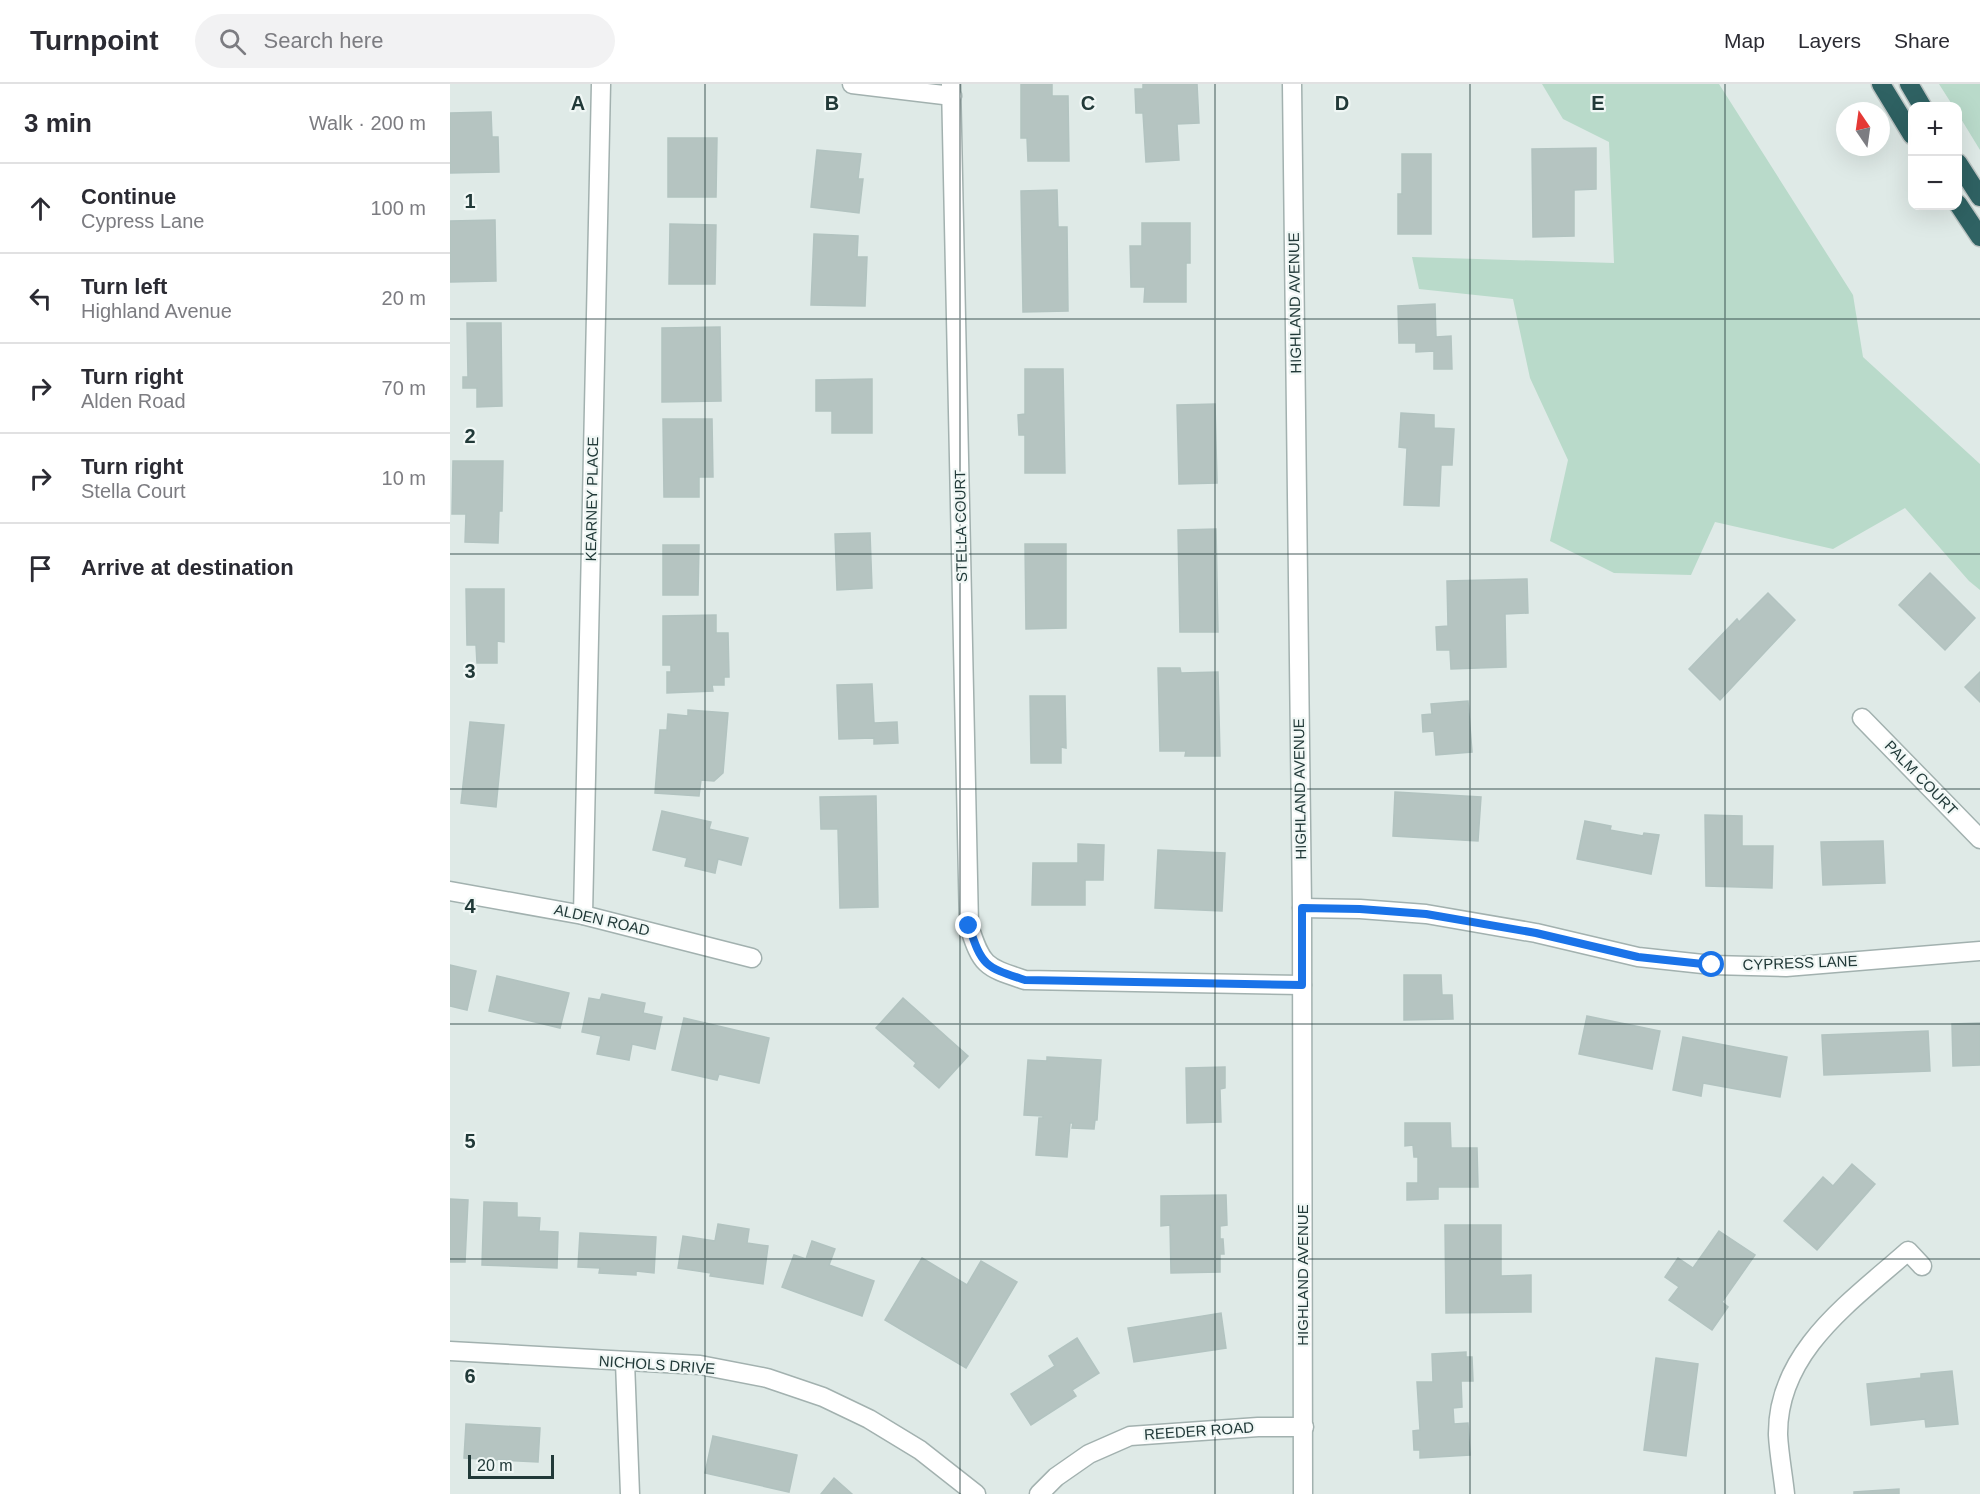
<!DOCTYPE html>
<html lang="en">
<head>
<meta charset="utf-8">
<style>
	body { margin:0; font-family:Arial,sans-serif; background:#f2f2f3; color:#2b2b33 }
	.controls { position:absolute; right:18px; top:18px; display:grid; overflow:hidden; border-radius:12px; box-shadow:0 6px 24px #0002 }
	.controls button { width:54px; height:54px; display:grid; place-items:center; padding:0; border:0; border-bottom:2px solid #e1e1e2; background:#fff; color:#2b2b33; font:30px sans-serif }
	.compass { position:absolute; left:1386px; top:18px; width:54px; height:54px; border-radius:50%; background:#fff; box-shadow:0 6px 24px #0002; rotate:347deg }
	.scale { position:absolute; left:18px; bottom:15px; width:86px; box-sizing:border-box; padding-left:6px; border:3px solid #213938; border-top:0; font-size:16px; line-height:21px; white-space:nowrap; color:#213938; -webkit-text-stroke:4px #f0f7f5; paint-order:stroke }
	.stop { position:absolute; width:18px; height:18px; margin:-14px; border:4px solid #1a73e8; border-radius:50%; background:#fff }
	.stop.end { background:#1a73e8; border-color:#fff; box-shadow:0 2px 6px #0008 }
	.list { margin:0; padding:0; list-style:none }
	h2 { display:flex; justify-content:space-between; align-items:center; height:78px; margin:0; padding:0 24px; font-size:26px }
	h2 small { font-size:20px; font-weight:400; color:#7c7c81 }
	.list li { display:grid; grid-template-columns:39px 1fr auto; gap:18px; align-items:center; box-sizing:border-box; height:90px; padding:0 24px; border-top:2px solid #e1e1e2 }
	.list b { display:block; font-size:22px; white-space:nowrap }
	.list p { margin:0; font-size:20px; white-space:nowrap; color:#7c7c81 }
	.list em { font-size:20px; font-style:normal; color:#7c7c81 }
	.icon { flex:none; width:33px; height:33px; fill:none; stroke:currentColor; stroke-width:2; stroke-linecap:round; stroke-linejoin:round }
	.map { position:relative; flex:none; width:1530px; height:1410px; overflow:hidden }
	header { display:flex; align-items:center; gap:36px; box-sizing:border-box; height:84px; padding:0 30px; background:#fff; border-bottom:2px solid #e1e1e2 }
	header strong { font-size:28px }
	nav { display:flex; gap:33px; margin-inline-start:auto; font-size:21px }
	.search { width:420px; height:54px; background:#f2f2f3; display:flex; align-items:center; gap:15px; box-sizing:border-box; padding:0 21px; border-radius:33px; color:#7c7c81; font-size:22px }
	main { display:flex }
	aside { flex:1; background:#fff }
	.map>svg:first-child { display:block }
</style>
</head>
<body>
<header>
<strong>Turnpoint</strong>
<div class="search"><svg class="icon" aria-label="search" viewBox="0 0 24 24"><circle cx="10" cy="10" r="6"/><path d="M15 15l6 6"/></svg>Search here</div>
<nav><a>Map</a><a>Layers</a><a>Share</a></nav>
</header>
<main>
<aside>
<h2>3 min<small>Walk · 200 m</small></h2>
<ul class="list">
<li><svg class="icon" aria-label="ahead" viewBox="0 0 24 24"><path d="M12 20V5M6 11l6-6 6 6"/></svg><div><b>Continue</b><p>Cypress Lane</p></div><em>100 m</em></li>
<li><svg class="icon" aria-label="left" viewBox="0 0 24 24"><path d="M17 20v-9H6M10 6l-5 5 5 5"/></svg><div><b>Turn left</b><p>Highland Avenue</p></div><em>20 m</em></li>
<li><svg class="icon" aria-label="right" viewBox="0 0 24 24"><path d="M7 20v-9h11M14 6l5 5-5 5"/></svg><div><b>Turn right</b><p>Alden Road</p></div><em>70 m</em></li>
<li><svg class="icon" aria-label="right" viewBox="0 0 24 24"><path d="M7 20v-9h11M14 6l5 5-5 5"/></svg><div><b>Turn right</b><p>Stella Court</p></div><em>10 m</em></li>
<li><svg class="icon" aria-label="arrive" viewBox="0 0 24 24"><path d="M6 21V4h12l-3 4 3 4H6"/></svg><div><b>Arrive at destination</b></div></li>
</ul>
</aside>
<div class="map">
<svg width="1530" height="1410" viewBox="0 0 1530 1410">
	<rect width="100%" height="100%" fill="#dfeae7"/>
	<!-- green -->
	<g fill="#b9daca">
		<path d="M1092,0h177l134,211 10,62 117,107v126l-11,-9 -64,-73 -72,41 -118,-27 -24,53 -77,-2 -64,-32 18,-81 -38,-82 -17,-79 -94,-10 -7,-32 202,6 -5,-121 -46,-23z"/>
		<path d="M1489,0h41v66l-22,-36v-8h-5z"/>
	</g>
	<!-- building -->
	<g fill="#b5c4c1" stroke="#b2c3c0" stroke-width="1.5">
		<path d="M571,0h31v12h16l1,65h-41l-1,-23h-6z"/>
		<path d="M693,0h54l2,39 -22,1 2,36 -33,2 -3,-49h-7l-1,-24h8z"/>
		<path d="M41,28l1,25h6l1,35 -49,1v-60z"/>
		<path d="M218,54h49l-1,59h-48z"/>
		<path d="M1146,64v41l-22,1v46l-41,1 -1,-88z"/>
		<path d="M367,66l44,4 -3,25h5l-4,34 -48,-6z"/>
		<path d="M952,70h29v80h-33v-40h4z"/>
		<path d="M607,106l1,37h9l1,84 -45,1 -2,-121z"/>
		<path d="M45,136l1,61 -46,1v-61z"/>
		<path d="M692,139h48v40h-4v39h-42l1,-15h-14l-1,-41h12z"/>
		<path d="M220,140l46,1 -1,59h-46z"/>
		<path d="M364,150l44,2 -1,21h10l-2,49 -54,-1z"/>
		<path d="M985,220l1,33 15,-1 1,33h-18v-18l-18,1v-9h-17l-1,-37z"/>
		<path d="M17,239h34l1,83 -25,1v-19h-14v-11h5z"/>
		<path d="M270,243l1,74 -59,1v-74z"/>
		<path d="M575,285h38l2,104h-40v-38h-6l-1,-20 7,-1z"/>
		<path d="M422,295v54h-40v-22h-16v-31z"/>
		<path d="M765,320l2,79 -38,1 -2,-79z"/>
		<path d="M951,329l33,2v13l20,1 -2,36h-11l-2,41 -35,-1 3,-57 -8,-1z"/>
		<path d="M213,335h49l1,58h-14v20h-35z"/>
		<path d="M3,377h50l-1,50h-3l-1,32 -33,-1 1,-28h-14z"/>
		<path d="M766,445l2,103h-38l-2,-102z"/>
		<path d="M420,449l2,55 -35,2 -2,-56z"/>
		<path d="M575,460h41v84l-40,1z"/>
		<path d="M213,461h36l-1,50h-35z"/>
		<path d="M1480,489l45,45 -30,32 -46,-45z"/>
		<path d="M1077,495l1,34 -23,1 1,53 -55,2 -1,-19h-13l-1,-23 12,-1 -1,-45z"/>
		<path d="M16,505h38v53l-7,-1v22h-20l-1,-18h-9z"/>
		<path d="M1318,509l27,27 -75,80 -31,-31 48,-50 2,3z"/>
		<path d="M266,531v18h12l1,44h-5v8h-12l1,6 -46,2v-21h4v-7h-8v-49z"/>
		<path d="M708,584h22l1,5 37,-1 2,84h-35l1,-5h-26z"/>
		<path d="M1530,588v30l-15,-15z"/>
		<path d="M422,600l2,39 23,-1 1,21 -24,1v-6l-35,1 -2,-54z"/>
		<path d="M580,612h35l1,52 -5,-1v16h-30z"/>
		<path d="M1018,617l4,51 -36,3 -2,-24 -11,1 -1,-17 10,-1 -1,-10z"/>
		<path d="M238,626l40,3 -5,60 -9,8 -13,-1 -2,16 -44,-3 5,-63h7l1,-16 20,2z"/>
		<path d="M20,638l34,3 -8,82 -35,-4z"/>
		<path d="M945,708l86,5 -3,44 -85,-5z"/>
		<path d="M426,712l2,111 -38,1 -2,-79h-17l-1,-32z"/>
		<path d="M212,727l49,11 -2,7 39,9 -7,27 -23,-6 -3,14 -30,-7 2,-8 -34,-8z"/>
		<path d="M1255,731l37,1v30h31l-1,42 -66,-2z"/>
		<path d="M1135,737l26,5 -1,4 33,6 1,-3 15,2 -8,39 -74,-15z"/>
		<path d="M1433,757l2,42 -62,2 -2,-43z"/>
		<path d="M628,760l26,1 -1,35h-18v25h-53l1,-42h45z"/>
		<path d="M708,766l67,3 -3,58 -67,-3z"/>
		<path d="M0,881l26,6 -9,39 -17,-4z"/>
		<path d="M954,891h37l1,20h10l1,24 -49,1z"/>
		<path d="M47,892l72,17 -9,35 -71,-17z"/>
		<path d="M152,910l43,9 -2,10 19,4 -7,32 -23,-5 -3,16 -32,-6 4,-18 -19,-4 7,-34 11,2z"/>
		<path d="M453,914l65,58 -29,32 -25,-22 2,-3 -40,-35z"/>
		<path d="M1137,932l73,15 -8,38 -73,-15z"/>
		<path d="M234,934l85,20 -10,45 -40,-9 -2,6 -45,-10z"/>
		<path d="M1530,939v42l-27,1 -1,-42z"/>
		<path d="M1478,947l2,40 -106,4 -2,-40z"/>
		<path d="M1233,953l104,20 -7,40 -77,-14 -2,13 -28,-6z"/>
		<path d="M597,973l54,3 -4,60h-2l-1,9 -22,-1 1,-5h-3l-3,34 -31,-2 3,-37h4v-2l-19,-1 4,-55 19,1z"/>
		<path d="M775,983v21l-5,1 1,33 -34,1 -1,-55z"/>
		<path d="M955,1039h45l1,25h26l1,39h-40v12l-31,1v-17h11v-26h-4l-1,-12 -8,1z"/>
		<path d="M1402,1080l23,20 -58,66 -33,-29 39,-44 10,9z"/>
		<path d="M776,1111l1,30 -7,1v13h3l1,15h-4v18l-49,1 -1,-48 -9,1v-30z"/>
		<path d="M0,1115l18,1 -3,62h-15z"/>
		<path d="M34,1118l33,1v14l23,1 -1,13 19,1 -1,36 -75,-3z"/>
		<path d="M268,1140l31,5 -2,14 21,3 -5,38 -53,-8 1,-3 -33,-5 5,-32 32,5z"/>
		<path d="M995,1141h56v51l30,-1v37l-85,1z"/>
		<path d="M1269,1147l36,24 -33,47 6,5 -16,23 -43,-30 10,-13 -14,-10 13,-19 15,10z"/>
		<path d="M130,1149l76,4 -2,36 -18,-2v4l-37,-2 1,-5 -22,-1z"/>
		<path d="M362,1157l23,8 -6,16 45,16 -12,35 -80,-29 12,-32 12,4z"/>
		<path d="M472,1174l45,27 14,-24 36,21 -51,86 -81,-48z"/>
		<path d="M771,1229l5,35 -92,14 -6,-34z"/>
		<path d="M627,1254l22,35 -27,17 4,6 -45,29 -20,-31 44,-28 -6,-10z"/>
		<path d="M1016,1268v5h6l1,24h-12l1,26 -9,1 1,16 14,-1 2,32 -50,3v-8h-6l-1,-19 7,-1 -3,-48h16l-1,-28z"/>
		<path d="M1206,1274l42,6 -12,92 -42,-6z"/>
		<path d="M1502,1287l6,53 -32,3 -1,-8 -54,6 -4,-41 54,-6v-4z"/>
		<path d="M16,1340l74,4 -2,34 -74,-4z"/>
		<path d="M263,1352l84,19 -8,37 -84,-19z"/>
		<path d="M384,1394l18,16h-31z"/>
		<path d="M1449,1405v5h-45v-2z"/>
	</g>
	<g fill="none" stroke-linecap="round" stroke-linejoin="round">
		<!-- minor casing -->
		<g stroke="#a2b1af" stroke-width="21">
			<g id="minor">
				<path d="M402,0l100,12"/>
				<path d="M501,0l18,842c13,41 17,41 56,54l277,5"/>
				<path d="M842,0l10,824 1,586"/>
				<path d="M1412,634l118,121"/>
				<path d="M0,807l133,24 169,43"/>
				<path d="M852,824l58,1 66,5 110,19 102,24 74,8 74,2 194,-16"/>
				<path d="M133,831l18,-831"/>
				<path d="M0,1267l250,14 67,13 56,19 46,22 51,31 56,44"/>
				<path d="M175,1278l5,132"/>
				<path d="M589,1410l17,-17 33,-23 41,-18 128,-9h46"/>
				<path d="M1335,1410c-2,-19 -6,-40 -7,-59 -1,-84 74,-134 130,-184l14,15"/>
			</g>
		</g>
		<!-- highway casing -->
		<g stroke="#bcc4c3" stroke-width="21">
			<g id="highway">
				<path d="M1431,0l31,51"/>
				<path d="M1459,0l13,22"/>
				<path d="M1508,79l22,34"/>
				<path d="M1508,120l22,33"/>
			</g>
		</g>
		<!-- minor -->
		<use href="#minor" stroke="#fff" stroke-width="18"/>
		<!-- highway -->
		<use href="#highway" stroke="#2f6263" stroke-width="18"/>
	</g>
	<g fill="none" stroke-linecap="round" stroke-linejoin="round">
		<!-- route -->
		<path stroke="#1a73e8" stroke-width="8" d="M519,842c13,41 17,41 56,54l277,5v-77l58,1 66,5 110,19 102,24 74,8"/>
	</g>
	<!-- grid -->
	<path fill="none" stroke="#213938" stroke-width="1.5" stroke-opacity="0.55" d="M255,0v1410M510,0v1410M765,0v1410M1020,0v1410M1275,0v1410M0,235h1530M0,470h1530M0,705h1530M0,940h1530M0,1175h1530"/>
	<g text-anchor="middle" stroke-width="4.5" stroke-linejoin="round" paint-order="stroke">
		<!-- street labels -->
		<g font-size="15" fill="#213938" stroke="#f0f7f5">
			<text transform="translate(845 219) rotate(-91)" y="5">HIGHLAND AVENUE</text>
			<text transform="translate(142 415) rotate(-89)" y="5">KEARNEY PLACE</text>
			<text transform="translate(511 442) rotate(-91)" y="5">STELLA COURT</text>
			<text transform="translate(1471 694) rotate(46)" y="5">PALM COURT</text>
			<text transform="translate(850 705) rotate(-91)" y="5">HIGHLAND AVENUE</text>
			<text transform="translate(152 836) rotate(13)" y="5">ALDEN ROAD</text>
			<text transform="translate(1350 879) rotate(-2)" y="5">CYPRESS LANE</text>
			<text transform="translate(853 1191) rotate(-90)" y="5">HIGHLAND AVENUE</text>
			<text transform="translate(207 1281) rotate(4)" y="5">NICHOLS DRIVE</text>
			<text transform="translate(749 1347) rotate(-4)" y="5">REEDER ROAD</text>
		</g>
	</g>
	<g font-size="20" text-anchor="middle" font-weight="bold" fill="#213938" stroke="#f0f7f5" stroke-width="4.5" stroke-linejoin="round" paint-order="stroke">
		<text x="128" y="26">A</text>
		<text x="382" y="26">B</text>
		<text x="638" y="26">C</text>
		<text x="892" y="26">D</text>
		<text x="1148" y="26">E</text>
		<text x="20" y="124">1</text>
		<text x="20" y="359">2</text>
		<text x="20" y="594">3</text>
		<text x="20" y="829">4</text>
		<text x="20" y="1064">5</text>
		<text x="20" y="1299">6</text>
	</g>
</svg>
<div class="controls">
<button>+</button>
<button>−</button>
</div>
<svg class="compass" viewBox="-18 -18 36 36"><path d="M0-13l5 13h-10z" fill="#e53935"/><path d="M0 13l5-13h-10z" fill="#7c7c81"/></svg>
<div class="scale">20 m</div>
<div class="stop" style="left:1262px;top:881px"></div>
<div class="stop end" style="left:519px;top:842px"></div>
</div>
</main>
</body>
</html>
